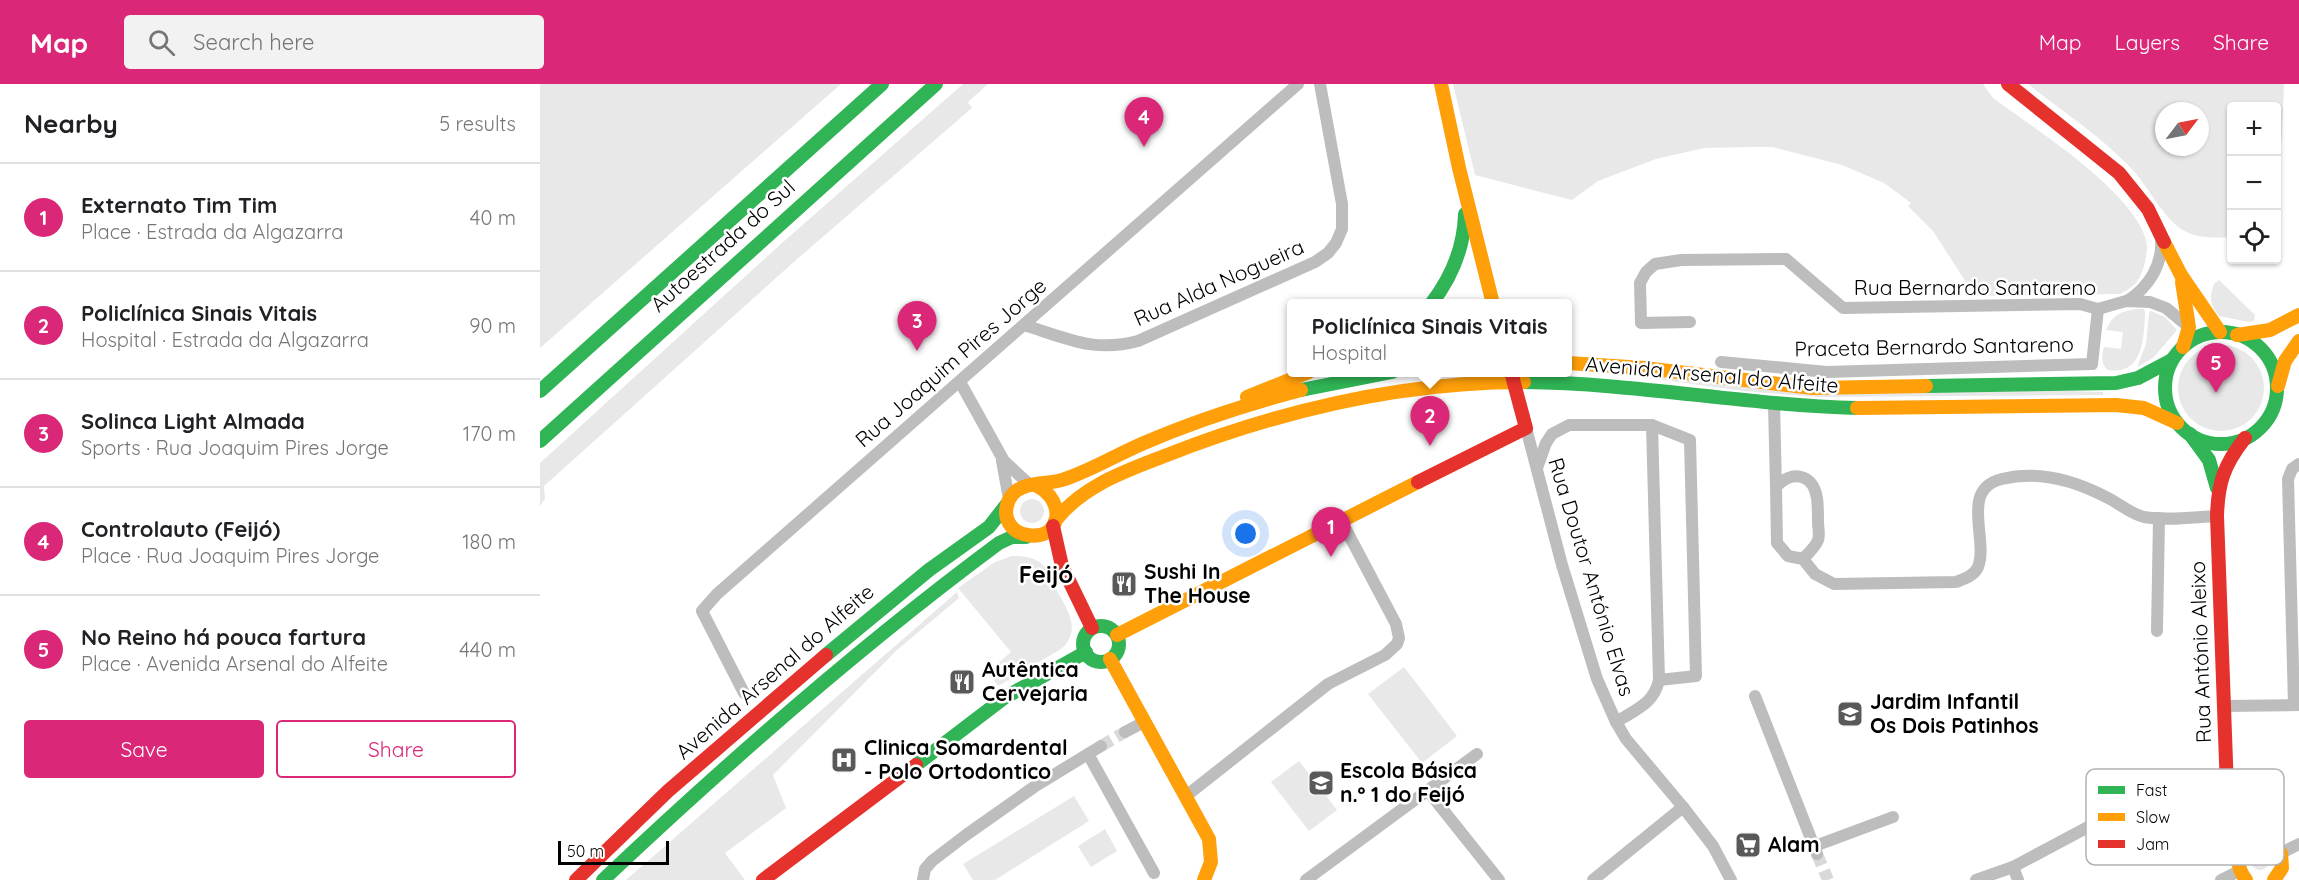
<!DOCTYPE html>
<html lang="en">
<head>
<meta charset="utf-8">
<style>
	body { margin:0; font-family:Quicksand,sans-serif; background:#f2f2f2; color:#202124 }
	.controls { position:absolute; right:18px; top:18px; display:grid; overflow:hidden; border-radius:6px; box-shadow:0 2px 4px #0004 }
	.controls button { width:54px; height:54px; display:grid; place-items:center; padding:0; border:0; border-bottom:2px solid #e0e0e0; background:#fff; color:#202124; font:30px sans-serif }
	.compass { position:absolute; left:1615px; top:18px; width:54px; height:54px; border-radius:50%; background:#fff; box-shadow:0 2px 4px #0004; rotate:58deg }
	.scale { position:absolute; left:18px; bottom:15px; width:111px; box-sizing:border-box; padding-left:6px; border:3px solid #000; border-top:0; font-size:16px; line-height:21px; white-space:nowrap; color:#000; -webkit-text-stroke:4px #fff; paint-order:stroke }
	.you { position:absolute; left:706px; top:450px; width:21px; height:21px; margin:-15px; border:4px solid #fff; border-radius:50%; background:#1a73e8; box-shadow:0 0 0 9px #1a73e833 }
	.badge { display:grid; place-items:center; width:39px; height:39px; border-radius:50%; background:#db2777; color:#fff; font-size:20px; font-weight:700 }
	.pin { position:absolute; translate:-50% -50px; filter:drop-shadow(0 2px 3px #0008) }
	.pin::after { content:''; position:absolute; top:32px; width:21px; height:18px; background:inherit; clip-path:polygon(0 0,100% 0,50% 100%) }
	.popup { position:absolute; left:747px; top:215px; width:285px; height:78px; box-sizing:border-box; display:grid; place-content:center; border-radius:6px; background:#fff; filter:drop-shadow(0 2px 4px #0005); font-size:20px; white-space:nowrap; color:#757577 }
	.popup b { font-size:22px; color:#202124 }
	.popup::after { content:''; position:absolute; left:50%; top:100%; margin-left:-12px; border:12px solid transparent; border-top-color:#fff }
	.list { margin:0; padding:0; list-style:none }
	h2 { display:flex; justify-content:space-between; align-items:center; height:78px; margin:0; padding:0 24px; font-size:26px }
	h2 small { font-size:20px; font-weight:400; color:#757577 }
	.list li { display:grid; grid-template-columns:39px 1fr auto; gap:18px; align-items:center; box-sizing:border-box; height:108px; padding:0 24px; border-top:2px solid #e0e0e0 }
	.list b { display:block; font-size:22px; white-space:nowrap }
	.list p { margin:0; font-size:20px; white-space:nowrap; color:#757577 }
	.list em { font-size:20px; font-style:normal; color:#757577 }
	.actions { display:flex; gap:12px; padding:18px 24px }
	.actions a { flex:1; padding:14px 0; border:2px solid #db2777; border-radius:6px; text-align:center; font-size:21px; color:#db2777 }
	.actions .main { background:#db2777; color:#fff }
	.icon { flex:none; width:33px; height:33px; fill:none; stroke:currentColor; stroke-width:2; stroke-linecap:round; stroke-linejoin:round }
	.map { position:relative; flex:none; width:1759px; height:796px; overflow:hidden }
	header { display:flex; align-items:center; gap:36px; box-sizing:border-box; height:84px; padding:0 30px; background:#db2777; color:#fff }
	header strong { font-size:28px }
	nav { display:flex; gap:33px; margin-inline-start:auto; font-size:21px }
	.search { width:420px; height:54px; background:#f2f2f2; display:flex; align-items:center; gap:15px; box-sizing:border-box; padding:0 21px; border-radius:6px; color:#757577; font-size:22px }
	main { display:flex }
	aside { flex:1; background:#fff }
	.map>svg:first-child { display:block }
</style>
</head>
<body>
<header>
<strong>Map</strong>
<div class="search"><svg class="icon" aria-label="search" viewBox="0 0 24 24"><circle cx="10" cy="10" r="6"/><path d="M15 15l6 6"/></svg>Search here</div>
<nav><a>Map</a><a>Layers</a><a>Share</a></nav>
</header>
<main>
<aside>
<h2>Nearby<small>5 results</small></h2>
<ul class="list">
<li><span class="badge">1</span><div><b>Externato Tim Tim</b><p>Place · Estrada da Algazarra</p></div><em>40 m</em></li>
<li><span class="badge">2</span><div><b>Policlínica Sinais Vitais</b><p>Hospital · Estrada da Algazarra</p></div><em>90 m</em></li>
<li><span class="badge">3</span><div><b>Solinca Light Almada</b><p>Sports · Rua Joaquim Pires Jorge</p></div><em>170 m</em></li>
<li><span class="badge">4</span><div><b>Controlauto (Feijó)</b><p>Place · Rua Joaquim Pires Jorge</p></div><em>180 m</em></li>
<li><span class="badge">5</span><div><b>No Reino há pouca fartura</b><p>Place · Avenida Arsenal do Alfeite</p></div><em>440 m</em></li>
</ul>
<div class="actions"><a class="main">Save</a><a>Share</a></div>
</aside>
<div class="map">
<svg width="1759" height="796" viewBox="0 0 1759 796">
	<rect width="100%" height="100%" fill="#fff"/>
	<!-- green -->
	<g fill="#e8e8e8" fill-rule="evenodd">
		<path d="M0,0h301l-301,264z"/>
		<path d="M423,0h25l-20,18 4,6 -176,152 -252,226 1,13 -5,7v-43l242,-220z"/>
		<path d="M913,0h530l10,14c42,31 139,92 153,142 3,10 -2,31 -8,40 -3,6 -12,10 -18,14l-145,2 -42,-65 -25,-25 3,-3 -27,-20 -42,-18 -70,-18h-23l-45,1 -48,11 -58,22 -26,19 -97,-25z"/>
		<path d="M1488,0h256l-2,51 -5,38 -1,-67h-44l-1,131c-18,1 -37,2 -53,-10 -20,-17 -31,-43 -49,-61 -30,-31 -67,-55 -101,-82zM1624,27h36v36h-36z"/>
		<path d="M1679,196l36,35 -1,6 -5,1 -30,-6c-9,-11 -10,-19 -5,-32z"/>
		<path d="M1596,225h8l1,3c-1,24 -1,64 -37,58 -8,-6 -6,-15 -4,-23l17,2 2,-17 -17,-2c7,-15 13,-18 30,-21z"/>
		<path d="M1611,227l14,6 12,13 -24,28 -16,9 9,-23 3,-31z"/>
		<circle cx="1681" cy="304" r="43"/>
		<path d="M1101,293l462,15v3l-284,2 -75,-6z"/>
		<circle cx="492" cy="427" r="12"/>
		<path d="M472,472c12,0 22,1 31,9 7,6 7,13 11,20 11,22 30,44 7,64l-63,37 -10,-14 23,-20 -53,-64 37,-26z"/>
		<path d="M417,508l2,6 -62,52 -124,125 13,33 -61,45 20,27h-119z"/>
		<path d="M864,583l53,69 -35,27 -54,-69z"/>
		<path d="M759,677l38,49 -28,21 -38,-49z"/>
		<path d="M534,712l15,25 -94,59h-22l-10,-16z"/>
		<path d="M565,745l12,22 -26,16 -13,-21z"/>
		<circle cx="1720" cy="777" r="9"/>
	</g>
	<g fill="none" stroke-linecap="round" stroke-linejoin="round">
		<!-- street-tunnel -->
		<g stroke="#d9d9d9" stroke-width="12" stroke-dasharray="12 6" stroke-linecap="butt">
			<path d="M561,662l24,-14"/>
			<path d="M1277,770l11,26"/>
		</g>
		<!-- street -->
		<g stroke="#bdbdbd" stroke-width="12">
			<path d="M1587,217c22,-14 36,-36 34,-63"/>
			<path d="M1150,238l-49,1 -1,-40 6,-11 9,-8 26,-4 105,-1 57,49 237,-4 18,5 28,-8 24,1 16,6 23,19"/>
			<path d="M484,241c42,13 70,28 114,16l177,-79 13,-9 8,-10 6,-14v-25l-22,-120"/>
			<path d="M1181,278l106,10 265,-8 6,-55"/>
			<path d="M420,298l44,79 27,25"/>
			<path d="M1234,320l2,83"/>
			<path d="M1112,341l38,15 6,236 -37,4"/>
			<path d="M986,344l36,137 35,114 19,43 10,17 57,68 30,39 18,34"/>
			<path d="M462,377l7,38"/>
			<path d="M997,384l9,-25 6,-9 17,-9h83l7,255c-5,24 -24,30 -43,42"/>
			<path d="M1263,475c5,-6 12,-11 15,-19 2,-5 0,-12 0,-18 0,-8 0,-17 -1,-24 -4,-25 -26,-28 -41,-11l1,56 11,13 15,3 12,15 19,10 122,-2c8,-3 18,-6 22,-15 11,-27 -19,-78 24,-88 36,-9 74,2 106,19 12,6 23,16 36,19 23,4 50,0 73,-1"/>
			<path d="M1617,547l2,-113"/>
			<path d="M204,609l-42,-82 15,-17 581,-510"/>
			<path d="M1215,612l62,158"/>
			<path d="M1754,621l-6,-226 4,-10 7,-5"/>
			<path d="M1684,622l75,-1"/>
			<path d="M585,648l19,-10"/>
			<path d="M548,670l66,119"/>
			<path d="M888,707l71,89"/>
			<path d="M646,712l142,-112 57,-29 12,-11 2,-6 -3,-14 -54,-102"/>
			<path d="M1275,762l78,-29"/>
			<path d="M1741,769l18,-9"/>
			<path d="M1473,783l5,13"/>
			<path d="M383,796l2,-11 7,-8 34,-26 68,-48 67,-41"/>
			<path d="M766,796l171,-126"/>
			<path d="M1053,796l90,-73"/>
			<path d="M1436,796l37,-13 152,-81"/>
			<path d="M1681,796l18,-9"/>
		</g>
		<!-- fast -->
		<g stroke="#30b455" stroke-width="14">
			<path d="M891,220c21,-27 33,-56 34,-90"/>
			<circle cx="1681" cy="304" r="56"/>
			<path d="M984,298c112,1 221,23 333,26"/>
			<path d="M1386,302l190,-3 22,-5 34,-18"/>
			<path d="M761,306l91,-18"/>
			<path d="M0,307l342,-307"/>
			<path d="M1650,350l19,26 8,28"/>
			<path d="M0,357l396,-357"/>
			<circle cx="561" cy="560" r="18"/>
			<path d="M286,571l103,-85 60,-43 18,-23"/>
			<path d="M376,681l88,-67 82,-46"/>
			<path d="M63,796c126,-119 257,-234 396,-337l13,-6h14"/>
		</g>
		<!-- slow -->
		<g stroke="#ff9f0a" stroke-width="14">
			<path d="M901,0l18,84 34,136"/>
			<path d="M1624,158l17,33 39,57"/>
			<path d="M1642,198l7,45 -6,20"/>
			<path d="M1697,251l33,-5 29,-15"/>
			<path d="M1028,279l76,5 169,20 113,-2"/>
			<path d="M1738,302l7,-25 14,-20"/>
			<path d="M707,313l62,-25"/>
			<path d="M1317,324l259,-3 28,3 33,15"/>
			<path d="M497,402c30,15 24,55 -9,49 -8,-1 -15,-5 -19,-12 -6,-10 -2,-25 7,-32 13,-10 34,-6 49,-12 27,-9 53,-25 79,-36 51,-22 104,-39 157,-53"/>
			<path d="M515,437c28,-36 71,-50 112,-66 115,-45 233,-73 357,-73"/>
			<path d="M577,551l301,-153"/>
			<path d="M570,575l99,180 2,23 -7,18"/>
			<path d="M1706,796c-22,-30 8,-53 35,-27l1,15 -8,12"/>
		</g>
		<!-- jam -->
		<g stroke="#e5322d" stroke-width="14">
			<path d="M1468,0l111,89 29,36 16,33"/>
			<path d="M1705,354c-21,27 -27,44 -28,78l10,273 8,31 11,25"/>
			<path d="M878,398l108,-54 -15,-56"/>
			<path d="M513,442l9,40 30,62"/>
			<path d="M36,796l92,-89 158,-136"/>
			<path d="M223,796l153,-115"/>
		</g>
	</g>
	<!-- icons -->
	<defs>
		<g id="restaurant-square" transform="scale(1.35)"><rect x="-9" y="-9" width="18" height="18" rx="4" fill="#595959" stroke="#fff"/><path d="M-5-6h1v4h1v-4h1v4h1v-4h1v5L-1.5 .5V6h-2V.5L-5-1ZM5-6V6H3V1.5H1.5Q1.5-4 5-6Z" fill="#fff"/></g>
		<g id="school-square" transform="scale(1.35)"><rect x="-9" y="-9" width="18" height="18" rx="4" fill="#595959" stroke="#fff"/><path d="M0-5L7-2L0 1L-7-2ZM-4 1L0 2.5L4 1V4Q0 6-4 4Z" fill="#fff"/></g>
		<g id="hospital-square" transform="scale(1.35)"><rect x="-9" y="-9" width="18" height="18" rx="4" fill="#595959" stroke="#fff"/><path d="M-5-5h3v3.5h4V-5h3V5h-3V1.5h-4V5h-3Z" fill="#fff"/></g>
		<g id="supermarket-square" transform="scale(1.35)"><rect x="-9" y="-9" width="18" height="18" rx="4" fill="#595959" stroke="#fff"/><path d="M-6-5.5h2.5l.6 2H6L4.5 2H-2.5L-4.4-4H-6ZM-1.5 3.2a1.3 1.3 0 1 0 .1 0ZM3 3.2a1.3 1.3 0 1 0 .1 0Z" fill="#fff"/></g>
	</defs>
	<g fill-rule="evenodd">
		<use href="#restaurant-square" x="584" y="500"/>
		<use href="#restaurant-square" x="422" y="598"/>
		<use href="#school-square" x="1310" y="630"/>
		<use href="#hospital-square" x="304" y="676"/>
		<use href="#school-square" x="781" y="699"/>
		<use href="#supermarket-square" x="1208" y="761"/>
	</g>
	<g text-anchor="middle" stroke-width="5" stroke-linejoin="round" paint-order="stroke">
		<!-- street labels -->
		<g font-size="21" fill="#000" stroke="#fff">
			<text transform="translate(183 162) rotate(-42)" y="7">Autoestrada do Sul</text>
			<text transform="translate(679 199) rotate(-24)" y="7">Rua Alda Nogueira</text>
			<text x="1435" y="211">Rua Bernardo Santareno</text>
			<text transform="translate(1394 263) rotate(-1)" y="7">Praceta Bernardo Santareno</text>
			<text transform="translate(411 279) rotate(-41)" y="7">Rua Joaquim Pires Jorge</text>
			<text transform="translate(1172 291) rotate(5)" y="7">Avenida Arsenal do Alfeite</text>
			<text transform="translate(1051 493) rotate(73)" y="7">Rua Doutor António Elvas</text>
			<text transform="translate(1661 568) rotate(-92)" y="7">Rua António Aleixo</text>
			<text transform="translate(235 588) rotate(-41)" y="7">Avenida Arsenal do Alfeite</text>
		</g>
		<!-- poi labels -->
		<g font-size="21" font-weight="bold" fill="#000" stroke="#fff" text-anchor="start">
			<text x="604" y="495">Sushi In<tspan x="604" dy="24">The House</tspan></text>
			<text x="442" y="593">Autêntica<tspan x="442" dy="24">Cervejaria</tspan></text>
			<text x="1330" y="625">Jardim Infantil<tspan x="1330" dy="24">Os Dois Patinhos</tspan></text>
			<text x="324" y="671">Clinica Somardental<tspan x="324" dy="24">- Polo Ortodontico</tspan></text>
			<text x="800" y="694">Escola Básica<tspan x="800" dy="24">n.º 1 do Feijó</tspan></text>
			<text x="1228" y="768">Alam</text>
		</g>
		<!-- quarter labels -->
		<g font-size="24" font-weight="bold" fill="#000" stroke="#fff">
			<text x="506" y="499">Feijó</text>
		</g>
	</g>
	<!-- legend -->
	<rect x="1546" y="685" width="198" height="96" rx="9" fill="#fff" stroke="#b2b2b2" stroke-width="1.5"/>
	<rect x="1558" y="702" width="27" height="8" fill="#30b455"/>
	<rect x="1558" y="729" width="27" height="8" fill="#ff9f0a"/>
	<rect x="1558" y="756" width="27" height="8" fill="#e5322d"/>
	<g font-size="16" fill="#000">
		<text x="1596" y="712">Fast</text>
		<text x="1596" y="739">Slow</text>
		<text x="1596" y="766">Jam</text>
	</g>
</svg>
<div class="controls">
<button>+</button>
<button>−</button>
<button><svg class="icon" aria-label="locate" viewBox="0 0 24 24"><circle cx="12" cy="12" r="6"/><path d="M12 2v4M12 18v4M2 12h4M18 12h4"/></svg></button>
</div>
<svg class="compass" viewBox="-18 -18 36 36"><path d="M0-13l5 13h-10z" fill="#e53935"/><path d="M0 13l5-13h-10z" fill="#757577"/></svg>
<div class="scale">50 m</div>
<div class="you"></div>
<div class="pin badge" style="left:791px;top:473px">1</div>
<div class="pin badge" style="left:890px;top:362px">2</div>
<div class="popup"><b>Policlínica Sinais Vitais</b>Hospital</div>
<div class="pin badge" style="left:377px;top:267px">3</div>
<div class="pin badge" style="left:604px;top:63px">4</div>
<div class="pin badge" style="left:1676px;top:309px">5</div>
</div>
</main>
</body>
</html>
